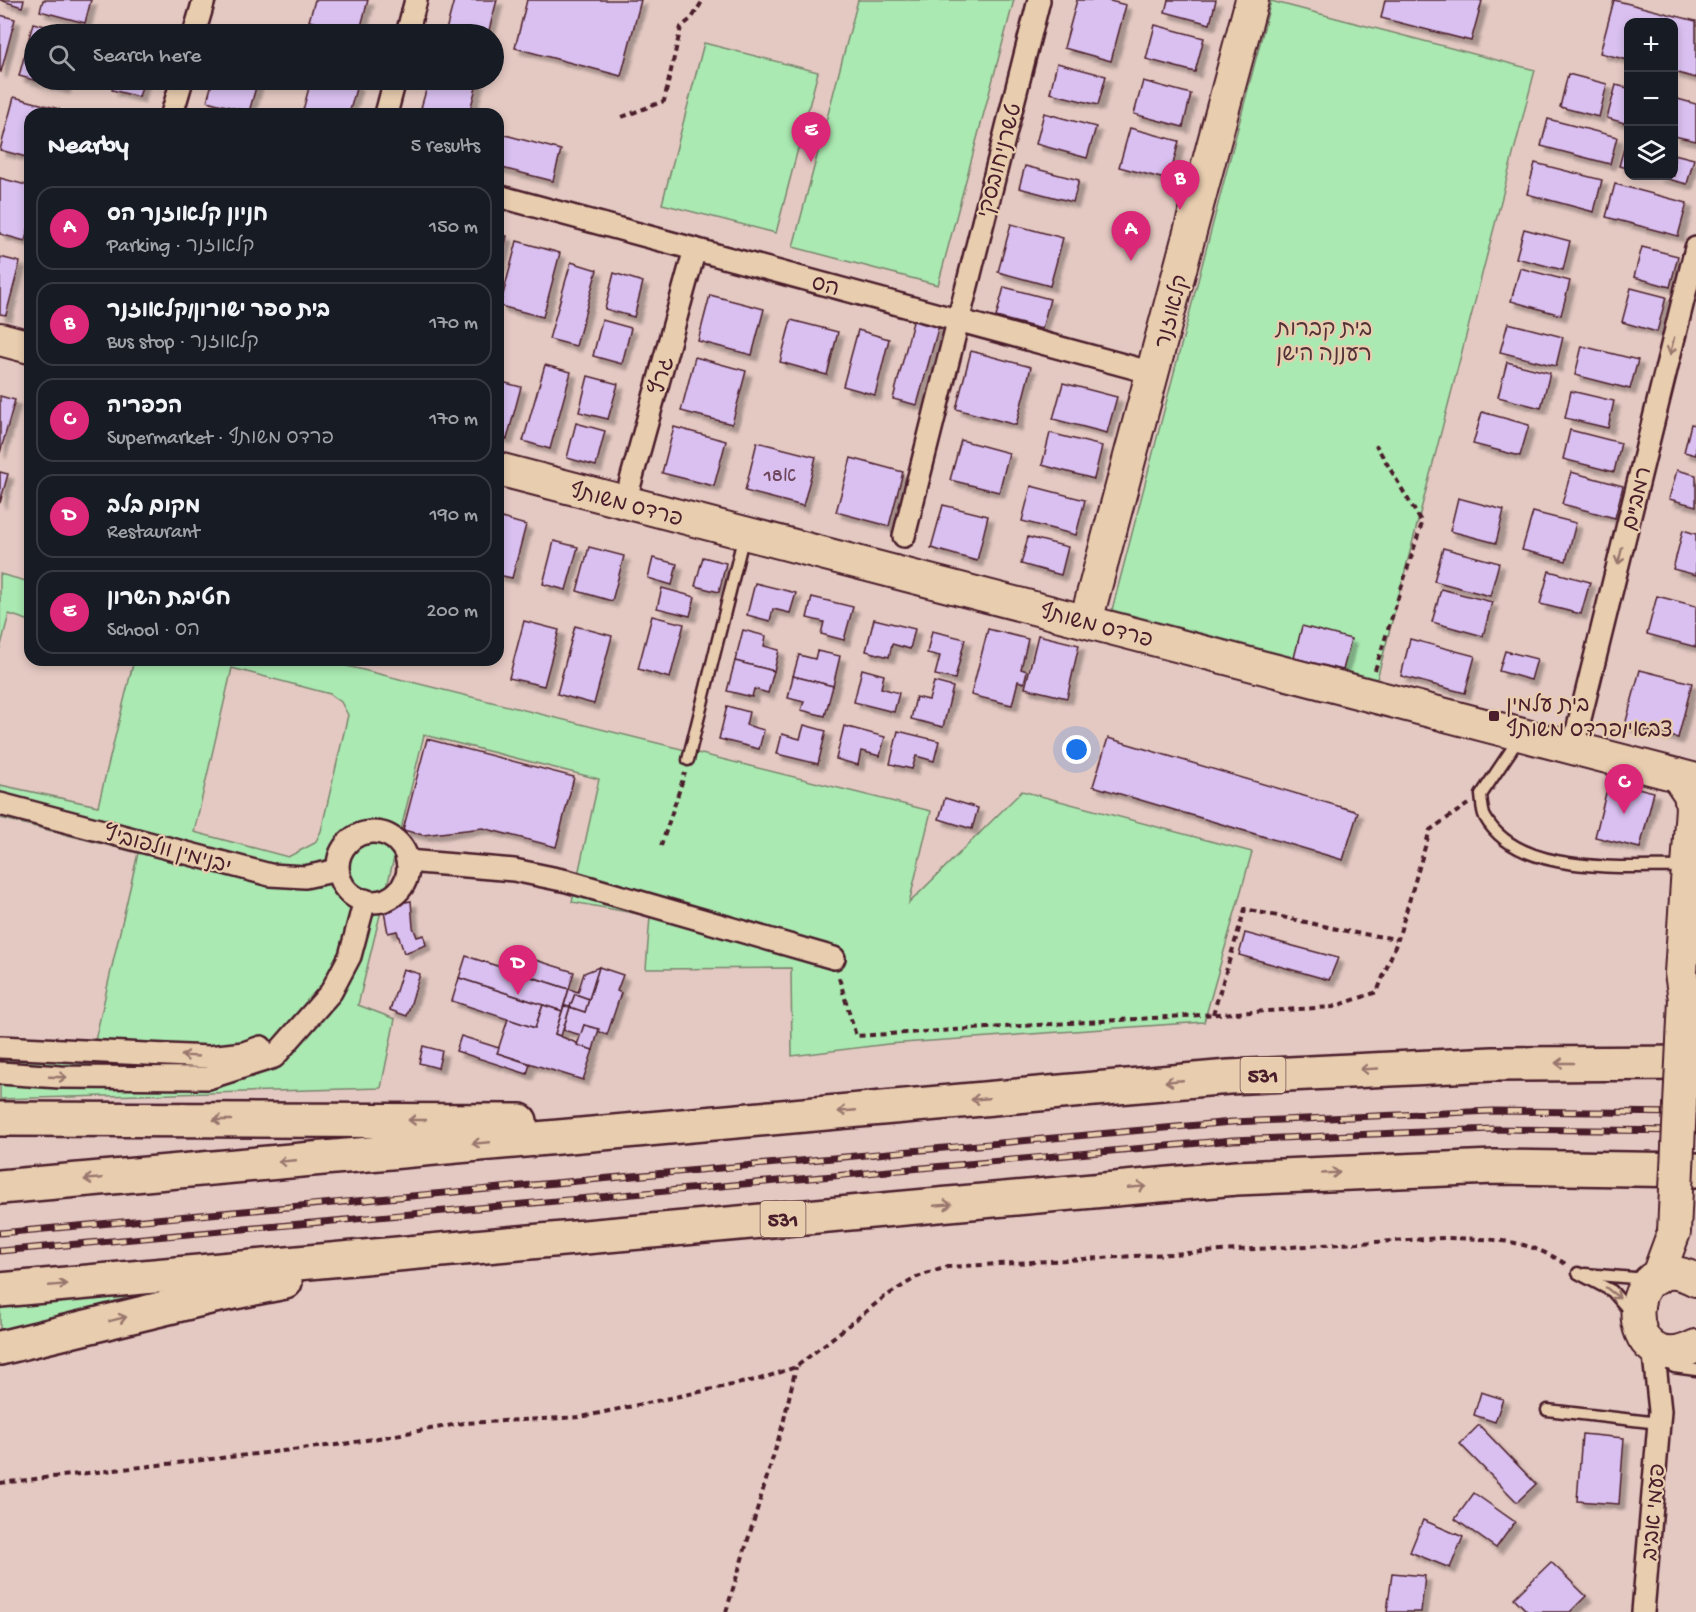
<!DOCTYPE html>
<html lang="en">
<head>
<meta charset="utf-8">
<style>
	body { margin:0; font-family:"Gochi Hand","Playpen Sans Hebrew",sans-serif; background:#242831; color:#f1f3f6 }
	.controls { position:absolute; right:18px; top:18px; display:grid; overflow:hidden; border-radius:12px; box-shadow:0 3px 9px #0003 }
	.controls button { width:54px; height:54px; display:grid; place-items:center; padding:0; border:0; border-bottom:2px solid #363941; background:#171b24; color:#f1f3f6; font:30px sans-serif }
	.you { position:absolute; left:1077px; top:750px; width:21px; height:21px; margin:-15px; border:4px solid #fff; border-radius:50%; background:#1a73e8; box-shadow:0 0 0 9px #1a73e833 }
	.badge { display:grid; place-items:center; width:39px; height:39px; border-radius:50%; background:#db2777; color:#fff; font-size:20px; font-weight:700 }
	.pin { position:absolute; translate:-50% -50px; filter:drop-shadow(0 2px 3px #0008) }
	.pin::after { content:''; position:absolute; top:32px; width:21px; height:18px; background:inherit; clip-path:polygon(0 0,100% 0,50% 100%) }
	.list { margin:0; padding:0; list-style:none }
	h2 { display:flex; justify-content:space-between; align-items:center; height:78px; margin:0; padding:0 24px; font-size:26px }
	h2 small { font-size:20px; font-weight:400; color:#9ea1a6 }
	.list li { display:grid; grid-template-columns:39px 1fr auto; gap:18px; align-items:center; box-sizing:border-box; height:84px; margin:0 12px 12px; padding:0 12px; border:2px solid #363941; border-radius:18px }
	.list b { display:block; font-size:22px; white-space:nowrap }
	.list p { margin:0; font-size:20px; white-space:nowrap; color:#9ea1a6 }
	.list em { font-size:20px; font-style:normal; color:#9ea1a6 }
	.icon { flex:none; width:33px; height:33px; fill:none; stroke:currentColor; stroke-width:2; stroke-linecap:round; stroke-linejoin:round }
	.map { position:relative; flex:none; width:1696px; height:1612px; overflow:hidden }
	.search { position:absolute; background:#171b24; box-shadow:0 3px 9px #0003; left:24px; top:24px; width:480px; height:66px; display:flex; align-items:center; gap:15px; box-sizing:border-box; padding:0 21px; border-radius:33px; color:#9ea1a6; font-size:22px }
	.panel { position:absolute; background:#171b24; box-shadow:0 3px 9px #0003; left:24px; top:108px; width:480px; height:558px; border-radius:18px }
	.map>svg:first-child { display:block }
</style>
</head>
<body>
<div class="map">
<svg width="1696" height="1612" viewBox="0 0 1696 1612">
	<defs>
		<filter id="shadow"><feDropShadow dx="5.5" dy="5.5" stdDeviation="1.5" flood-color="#0004"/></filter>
	</defs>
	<rect width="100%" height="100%" fill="#e4c9c2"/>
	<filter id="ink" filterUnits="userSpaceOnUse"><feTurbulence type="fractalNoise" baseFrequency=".0167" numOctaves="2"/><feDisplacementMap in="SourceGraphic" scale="12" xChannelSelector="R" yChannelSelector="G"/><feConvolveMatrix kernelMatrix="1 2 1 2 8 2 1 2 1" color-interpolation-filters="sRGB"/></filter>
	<g filter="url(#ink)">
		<!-- green -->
		<g fill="#aae9b1" stroke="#7a846e" stroke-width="1.5" fill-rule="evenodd">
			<path d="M858,0h156l-76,285 -145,-38z"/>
			<path d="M1271,1l264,69 -158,609 -265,-69z"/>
			<path d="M704,43l114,29 -42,161 -114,-29z"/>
			<path d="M0,574l30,8v39l-21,-7 -9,35z"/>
			<path d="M134,660h189l608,151 -22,92 113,-112 230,61 -48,170 -316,22 -96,12 -1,-88 -145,1 4,-53 -78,-14 27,-123 -175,-44 -66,270 37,14 -14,69 -381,11v-47l91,6 47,-205 -138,-35v-33l98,21zM232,668l98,26 11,8 7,13 -27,116 -6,12 -27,14 -94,-25z"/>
			<path d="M211,1284l-211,51v-31z"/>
		</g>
		<!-- building -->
		<g fill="#d9c0f0" stroke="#4a1f2b" stroke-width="1.5" filter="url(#shadow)">
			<path d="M0,0h24l-2,7z"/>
			<path d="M43,0h48l-6,23 -45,-12z"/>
			<path d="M315,0h53l-9,34 -50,-13z"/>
			<path d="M454,0h43l-9,34h-43z"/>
			<path d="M527,0h114l-20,76 -106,-28z"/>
			<path d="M1077,0h29l20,5 -15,56 -47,-13z"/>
			<path d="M1168,0h48l-6,24 -45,-12z"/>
			<path d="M1385,0h94l3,1 -11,40 -90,-23z"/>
			<path d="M1614,0l82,21v57l-22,-6v-50h-46v38l-28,-7z"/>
			<path d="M0,15l15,4 -14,53 -1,-1z"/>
			<path d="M33,23l44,11h-43v46h32l-2,8 -45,-12z"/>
			<path d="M1155,25l49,13 -9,34 -49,-13z"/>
			<path d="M129,28l26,6h-28z"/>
			<path d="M1057,63l49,13 -8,29 -48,-12z"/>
			<path d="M1568,74l39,10 -8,33 -39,-10z"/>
			<path d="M115,80h29l-5,17 -27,-7z"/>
			<path d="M213,80h45l-9,32 -42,-11z"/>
			<path d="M311,80h26l20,5 -8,29h-47z"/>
			<path d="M429,80h49l-9,34h-26l-22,-6z"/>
			<path d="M1143,81l48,13 -8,33 -49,-13z"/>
			<path d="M1616,85l12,3v36l-21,-6z"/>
			<path d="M14,97l45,12 -2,5h-27v44l-30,-8z"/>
			<path d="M1674,98l22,6v37l-22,-5z"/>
			<path d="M1044,113l52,14 -9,31 -51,-14z"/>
			<path d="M1548,119l69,18 -7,27 -69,-18z"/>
			<path d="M1130,128l49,13 -10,39 -50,-13z"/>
			<path d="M498,133l63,17 -8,31 -55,-14z"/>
			<path d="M1626,141l2,1v26l-9,-2z"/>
			<path d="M1674,154l20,5 -7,25 -31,-8h18z"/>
			<path d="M1535,163l67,17 -8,32 -67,-18z"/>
			<path d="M1025,166l54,14 -6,22 -54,-14z"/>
			<path d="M0,178l30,8v37l-5,18 -25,-7z"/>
			<path d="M1615,184l72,19 -9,33 -72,-19z"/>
			<path d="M1011,224l52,14 -13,48 -52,-14z"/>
			<path d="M1524,229l46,12 -7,29 -47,-12z"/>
			<path d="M498,234l9,2 -9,35z"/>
			<path d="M517,241l43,12 -17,64 -43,-11z"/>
			<path d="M1642,247l36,9 -8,31 -36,-10z"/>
			<path d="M0,257l20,5 -14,53 -6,-1z"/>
			<path d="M571,262l26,8 -21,76 -27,-7z"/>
			<path d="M1520,268l50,13 -9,34 -50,-14z"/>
			<path d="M614,273l29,9 -9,35 -29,-8z"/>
			<path d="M1004,287l46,12 -8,30 -46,-12z"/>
			<path d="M1631,288l35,9 -9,35 -35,-10z"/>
			<path d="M710,295l54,14 -12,46 -54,-14z"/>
			<path d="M914,318l25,7 -22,80 -24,-6z"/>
			<path d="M602,320l29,8 -9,36 -29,-8z"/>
			<path d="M791,320l47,12 -11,43 -47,-13z"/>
			<path d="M1508,323l55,14 -7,29 -56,-14z"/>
			<path d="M858,330l31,9 -14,56 -32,-9z"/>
			<path d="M1582,346l56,14 -8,29 -55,-14z"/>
			<path d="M971,351l60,16 -15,58 -60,-16z"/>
			<path d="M695,357l51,14 -14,53 -51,-13z"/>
			<path d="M1507,362l43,11 -9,35 -43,-11z"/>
			<path d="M545,365l26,7 -21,77 -27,-8z"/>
			<path d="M588,376l30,8 -10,35 -29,-7z"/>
			<path d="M498,381l23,6 -14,52 -9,-3z"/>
			<path d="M1063,383l54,14 -10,36 -54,-14z"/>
			<path d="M1571,391l43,10 -6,27 -43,-10z"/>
			<path d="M0,396l15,4 -15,53z"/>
			<path d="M1482,412l47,13 -9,31 -47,-12z"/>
			<path d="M576,423l29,8 -9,35 -29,-8z"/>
			<path d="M1691,424l5,1v30l-12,-3z"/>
			<path d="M674,427l52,14 -12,45 -52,-13z"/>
			<path d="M1570,430l51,13 -7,29 -51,-13z"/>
			<path d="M1050,433l52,13 -8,33 -52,-14z"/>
			<path d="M961,440l48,13 -10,39 -49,-12z"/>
			<path d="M757,442l59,15 -13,49 -58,-15z"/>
			<path d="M851,458l52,14 -14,54 -53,-14z"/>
			<path d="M1677,470l19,5v31l-27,-7z"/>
			<path d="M0,472l8,2 -8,29z"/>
			<path d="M1571,472l52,14 -8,32 -53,-14z"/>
			<path d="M1031,486l54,14 -9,35 -54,-14z"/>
			<path d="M1458,498l46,12 -8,33 -46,-12z"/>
			<path d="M943,505l45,11 -11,45 -46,-13z"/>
			<path d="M1533,512l43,11 -10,38 -44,-11z"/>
			<path d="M498,517l28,8 -14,53 -14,-3z"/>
			<path d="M1683,530l13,4v41l-23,-6z"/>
			<path d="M1028,537l40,10 -7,28 -40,-11z"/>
			<path d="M554,541l24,6 -12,43 -23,-6z"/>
			<path d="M589,547l35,9 -12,45 -35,-10z"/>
			<path d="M1443,548l56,15 -9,33 -56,-15z"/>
			<path d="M703,557l23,6 -7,29 -24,-6z"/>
			<path d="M653,558l24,6 -5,21 -24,-7z"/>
			<path d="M1549,571l41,11 -9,32 -41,-10z"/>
			<path d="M755,583l41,10 -6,20 -17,-4 -3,12 -23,-6z"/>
			<path d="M662,588l33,9 -5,19 -33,-8z"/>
			<path d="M1441,589l51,13 -9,34 -51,-14z"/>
			<path d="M1657,596l39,10v41l-49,-13z"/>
			<path d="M812,597l41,10 -9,33 -23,-6 3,-12 -17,-4z"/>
			<path d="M652,616l32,8 -14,54 -32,-9z"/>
			<path d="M874,619l41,10 -5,20 -18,-5 -3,13 -23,-6z"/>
			<path d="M524,621l35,9 -15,56 -35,-8z"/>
			<path d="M575,626l37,10 -18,68 -37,-10z"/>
			<path d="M1302,626l49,13 -8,31 -49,-12z"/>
			<path d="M988,629l40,10 -7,30 6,2 -3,12 -6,-2 -6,24 -41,-10z"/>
			<path d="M743,630l23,6 -2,10 15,4 -5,21 -39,-10z"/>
			<path d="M932,631l33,8 -10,40 -20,-4 5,-19 -13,-3z"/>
			<path d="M1038,635l41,10 -12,53 -42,-10z"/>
			<path d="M1410,639l65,17 -10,37 -64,-17z"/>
			<path d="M817,651l23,5 -7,30 -40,-10 6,-21 16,4z"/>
			<path d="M1505,651l32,8 -6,21 -32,-9z"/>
			<path d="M735,661l39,10 -6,22 -14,-4 -2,8 -25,-6z"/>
			<path d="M862,669l22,6 -3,13 18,5 -5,19 -40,-10z"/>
			<path d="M1640,670l52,13 -14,55 -53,-13z"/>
			<path d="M793,676l40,10 -8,30 -24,-6 3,-8 -16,-4z"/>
			<path d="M934,682l19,5 -10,40 -32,-8 5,-22 13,3z"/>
			<path d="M727,706l22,6 -3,13 18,5 -5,19 -40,-10z"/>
			<path d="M804,725l22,6 -8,33 -41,-10 5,-20 18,5z"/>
			<path d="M844,726l41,11 -5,19 -19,-5 -3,14 -22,-6z"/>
			<path d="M898,731l41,10 -5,20 -18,-5 -4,13 -22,-5z"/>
			<path d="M1108,738l250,74 -15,48 -250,-74z"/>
			<path d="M427,739l147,38 -18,70 -73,-19 -60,7 -20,-5z"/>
			<path d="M1609,781l45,11 -14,56 -45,-11z"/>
			<path d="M945,798l33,10 -6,21 -33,-10z"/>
			<path d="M411,901l2,26 4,10 7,-2 2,10 -22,8 -7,-22 -9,2 -5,-27z"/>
			<path d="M1245,933l93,25 -9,22 -90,-25z"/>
			<path d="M466,956l103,33 -7,22 -103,-33z"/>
			<path d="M529,958l45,14 -5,17 -46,-15z"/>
			<path d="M599,967l24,8 -6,16 4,2 -14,42 -23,-10 -3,10 -18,-5 7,-23 15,5z"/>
			<path d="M599,967l-10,32 -14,-5 -5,13 -6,-1 5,-17 9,3 6,-19z"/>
			<path d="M403,969l17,5 -13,42 -17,-6z"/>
			<path d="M459,978l84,27 -8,23 -83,-27z"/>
			<path d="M575,994l14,5 -4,13 -15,-5z"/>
			<path d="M543,1005l19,6 -7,23 38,16 -10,30 -86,-27 11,-34 27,9z"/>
			<path d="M564,1006l6,1 -9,29 -6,-2z"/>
			<path d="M584,1025l15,4 -6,21 -16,-5z"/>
			<path d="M461,1036l38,12 -2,5 33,11 -3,10 -71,-23z"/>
			<path d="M423,1046l19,5 -4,17 -19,-5z"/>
			<path d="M1481,1392l22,7 -8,23 -21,-7z"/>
			<path d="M1479,1425l57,59 -19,18 -57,-58z"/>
			<path d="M1582,1434l42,4 -5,66 -42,-3z"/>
			<path d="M1474,1493l41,29 -19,26 -41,-29z"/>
			<path d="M1423,1520l40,17 -13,31 -40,-16z"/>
			<path d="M1551,1562l35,34 -16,16h-42l-14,-14z"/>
			<path d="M1392,1573l33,3 -4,36h-34z"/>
		</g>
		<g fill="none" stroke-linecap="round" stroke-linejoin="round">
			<!-- lane casing -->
			<g stroke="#4a1f2b" stroke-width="15">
				<g id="lane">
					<path d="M1520,737l-39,58c1,7 1,16 4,22 34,61 142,48 200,50"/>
					<path d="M688,760l56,-225"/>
					<path d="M1578,1273l34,18 20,23"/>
					<path d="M1585,1274l62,5"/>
					<path d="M1674,1367l22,3"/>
					<path d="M1547,1410l112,13"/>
				</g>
			</g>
			<!-- street casing -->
			<g stroke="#4a1f2b" stroke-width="26">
				<g id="street">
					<path d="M194,34l10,-34"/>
					<path d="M407,34l9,-34"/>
					<path d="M172,114l10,-34"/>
					<path d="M386,114l9,-34"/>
					<path d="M498,196l655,177"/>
					<path d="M625,502l70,-253"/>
					<path d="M904,536l135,-536"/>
					<path d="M1573,747l123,-499"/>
					<path d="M0,804l270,71 35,2 33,-7"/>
					<circle cx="373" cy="867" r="35"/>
					<path d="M407,861l107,9 53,11 267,77"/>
					<path d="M0,1047l209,10 35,-4 17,-6"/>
					<path d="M0,1073l60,4 148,1 66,-21 57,-65 19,-36 15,-56"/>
					<path d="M1643,1612l17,-201 -7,-65"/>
				</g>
			</g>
			<!-- secondary casing -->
			<g stroke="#4a1f2b" stroke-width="36">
				<g id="secondary">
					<path d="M0,339l30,8"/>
					<path d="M498,469l1198,311"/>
					<path d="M1086,621l166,-621"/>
					<path d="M1677,775l13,19 2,13 -11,166 4,26"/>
					<path d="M1657,1278l17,-46"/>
					<path d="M1696,1280c-78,-41 -78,107 0,66"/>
				</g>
			</g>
			<!-- highway casing -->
			<g stroke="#4a1f2b" stroke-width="38">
				<g id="highway">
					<path d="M0,1119l520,2"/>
					<path d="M0,1187l1229,-110 264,-13 203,-1"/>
					<path d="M0,1290l1236,-112 258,-11 202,3"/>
					<path d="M0,1348l214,-52 71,-14"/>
				</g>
			</g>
			<!-- path -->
			<g stroke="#4a1f2b" stroke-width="4" stroke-dasharray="6 4.5" stroke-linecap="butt">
				<path d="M622,117l42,-16 17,-74 11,-9 11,-18"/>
				<path d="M1375,670l47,-147 -46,-78"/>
				<path d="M661,846l24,-73"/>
				<path d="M839,978l17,58 477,-29 44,-15 21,-53"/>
				<path d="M1213,1014l32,-105 111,24 42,6 32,-109 38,-26"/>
				<path d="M0,1483l344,-39 120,-21 117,-6 179,-38 36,-12 87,-69 34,-21 30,-10 497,-29c48,1 82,0 123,27"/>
				<path d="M726,1612l57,-188 13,-57"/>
			</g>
			<!-- lane -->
			<use href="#lane" stroke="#e8cdaf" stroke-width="10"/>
			<!-- street -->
			<use href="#street" stroke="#e8cdaf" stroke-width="21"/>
			<!-- secondary -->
			<use href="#secondary" stroke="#e8cdaf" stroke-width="32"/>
			<!-- highway -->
			<use href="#highway" stroke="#e8cdaf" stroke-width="33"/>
			<!-- rail casing -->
			<g stroke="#4a1f2b" stroke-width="7">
				<g id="rail">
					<path d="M0,1233l1232,-111 261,-11 203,2"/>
					<path d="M0,1251l1233,-111 260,-11 203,2"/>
				</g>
			</g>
			<!-- rail -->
			<use href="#rail" stroke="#e8cdaf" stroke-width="4.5" stroke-dasharray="14" stroke-linecap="butt"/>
			<!-- secondary-bridge casing -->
			<g stroke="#4a1f2b" stroke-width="36" stroke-linecap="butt">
				<path id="secondary-bridge" d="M1674,1232l11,-233"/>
			</g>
			<!-- secondary-bridge -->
			<use href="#secondary-bridge" stroke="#e8cdaf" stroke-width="32"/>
		</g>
		<!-- one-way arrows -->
		<defs><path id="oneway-shaft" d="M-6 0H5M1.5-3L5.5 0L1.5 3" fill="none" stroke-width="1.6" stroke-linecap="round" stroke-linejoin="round" transform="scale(1.5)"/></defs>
		<g stroke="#99766d">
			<use href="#oneway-shaft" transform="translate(1672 346) rotate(104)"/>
			<use href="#oneway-shaft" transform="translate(1620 556) rotate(104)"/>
			<use href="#oneway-shaft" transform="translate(190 1056) rotate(-177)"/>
			<use href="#oneway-shaft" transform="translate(1564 1063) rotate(180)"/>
			<use href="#oneway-shaft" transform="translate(1369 1069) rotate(177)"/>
			<use href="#oneway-shaft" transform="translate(58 1077) rotate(2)"/>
			<use href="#oneway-shaft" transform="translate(1174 1081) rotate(175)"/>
			<use href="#oneway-shaft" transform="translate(980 1099) rotate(175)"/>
			<use href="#oneway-shaft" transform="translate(847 1111) rotate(175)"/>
			<use href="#oneway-shaft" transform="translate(222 1120) rotate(-180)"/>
			<use href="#oneway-shaft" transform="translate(417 1120) rotate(-180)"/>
			<use href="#oneway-shaft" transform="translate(481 1143) rotate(175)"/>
			<use href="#oneway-shaft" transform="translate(287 1161) rotate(175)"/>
			<use href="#oneway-shaft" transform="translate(1331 1173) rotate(-3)"/>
			<use href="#oneway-shaft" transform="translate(93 1179) rotate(175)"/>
			<use href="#oneway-shaft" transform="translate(1137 1187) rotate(-5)"/>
			<use href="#oneway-shaft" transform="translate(943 1205) rotate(-5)"/>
			<use href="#oneway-shaft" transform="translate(58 1285) rotate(-5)"/>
			<use href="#oneway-shaft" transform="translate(1613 1293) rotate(38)"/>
			<use href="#oneway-shaft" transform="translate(118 1319) rotate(-14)"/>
		</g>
	</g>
	<!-- markers -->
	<rect fill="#4a1f2b" stroke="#e8cdaf" stroke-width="2" x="1488" y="710" width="12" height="12" rx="3"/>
	<g text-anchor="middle" stroke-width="4.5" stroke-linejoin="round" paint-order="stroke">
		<!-- number labels -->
		<g font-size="20" fill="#6e475c">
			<text x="780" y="481">18א</text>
		</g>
		<!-- shield labels -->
		<g fill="#e8cdaf" stroke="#795353" stroke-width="1.5">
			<rect x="1240.5" y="1057" width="45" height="36" rx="4.5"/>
			<rect x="760.5" y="1201" width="45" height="36" rx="4.5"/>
		</g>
		<g font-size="21" font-weight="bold" fill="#4a1f2b">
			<text x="1263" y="1082">531</text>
			<text x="783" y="1226">531</text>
		</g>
		<!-- street labels -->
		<g font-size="22" fill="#4a1f2b" stroke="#e8cdaf">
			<text transform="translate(998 160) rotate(-75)" y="8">טשרניחובסקי</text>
			<text transform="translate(826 284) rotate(15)" y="8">הס</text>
			<text transform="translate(1170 311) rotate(-75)" y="8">קלאוזנר</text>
			<text transform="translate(660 375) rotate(-74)" y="8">גרץ</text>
			<text transform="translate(1635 498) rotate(-76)" y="8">רמב"ם</text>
			<text transform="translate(627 503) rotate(15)" y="8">פרדס משותף</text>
			<text transform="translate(1097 624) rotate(15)" y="8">פרדס משותף</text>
			<text transform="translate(168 848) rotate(15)" y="8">בנימין וולפוביץ'</text>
			<text transform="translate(1652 1512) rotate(-85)" y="8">פעמי אביב</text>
		</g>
		<!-- park labels -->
		<g font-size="22" fill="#543338" stroke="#e8cdaf">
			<text x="1324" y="335">בית קברות<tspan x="1324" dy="25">רעננה הישן</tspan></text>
		</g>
		<!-- poi labels -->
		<g font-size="22" fill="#4a1f2b" stroke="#e8cdaf" text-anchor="start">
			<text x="1506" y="711">בית עלמין<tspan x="1506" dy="25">צבאי/פרדס משותף</tspan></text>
		</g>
	</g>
</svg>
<div class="controls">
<button>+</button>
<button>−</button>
<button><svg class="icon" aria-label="layers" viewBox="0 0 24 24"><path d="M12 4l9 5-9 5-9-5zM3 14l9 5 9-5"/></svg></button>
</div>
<div class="you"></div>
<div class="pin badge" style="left:1131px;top:261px">A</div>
<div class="pin badge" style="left:1180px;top:210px">B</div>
<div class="pin badge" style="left:1624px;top:814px">C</div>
<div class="pin badge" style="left:518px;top:995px">D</div>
<div class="pin badge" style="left:811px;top:162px">E</div>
<div class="search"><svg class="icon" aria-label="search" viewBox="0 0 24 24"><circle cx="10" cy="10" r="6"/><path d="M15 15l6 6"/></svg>Search here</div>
<section class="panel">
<h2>Nearby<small>5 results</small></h2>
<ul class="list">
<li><span class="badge">A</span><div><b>חניון קלאוזנר הס</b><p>Parking · קלאוזנר</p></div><em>150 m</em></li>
<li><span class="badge">B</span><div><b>בית ספר ישורון/קלאוזנר</b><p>Bus stop · קלאוזנר</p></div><em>170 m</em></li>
<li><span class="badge">C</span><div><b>הכפריה</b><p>Supermarket · פרדס משותף</p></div><em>170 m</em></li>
<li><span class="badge">D</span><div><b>מקום בלב</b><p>Restaurant</p></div><em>190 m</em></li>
<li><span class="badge">E</span><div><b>חטיבת השרון</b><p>School · הס</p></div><em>200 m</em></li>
</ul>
</section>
</div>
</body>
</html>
